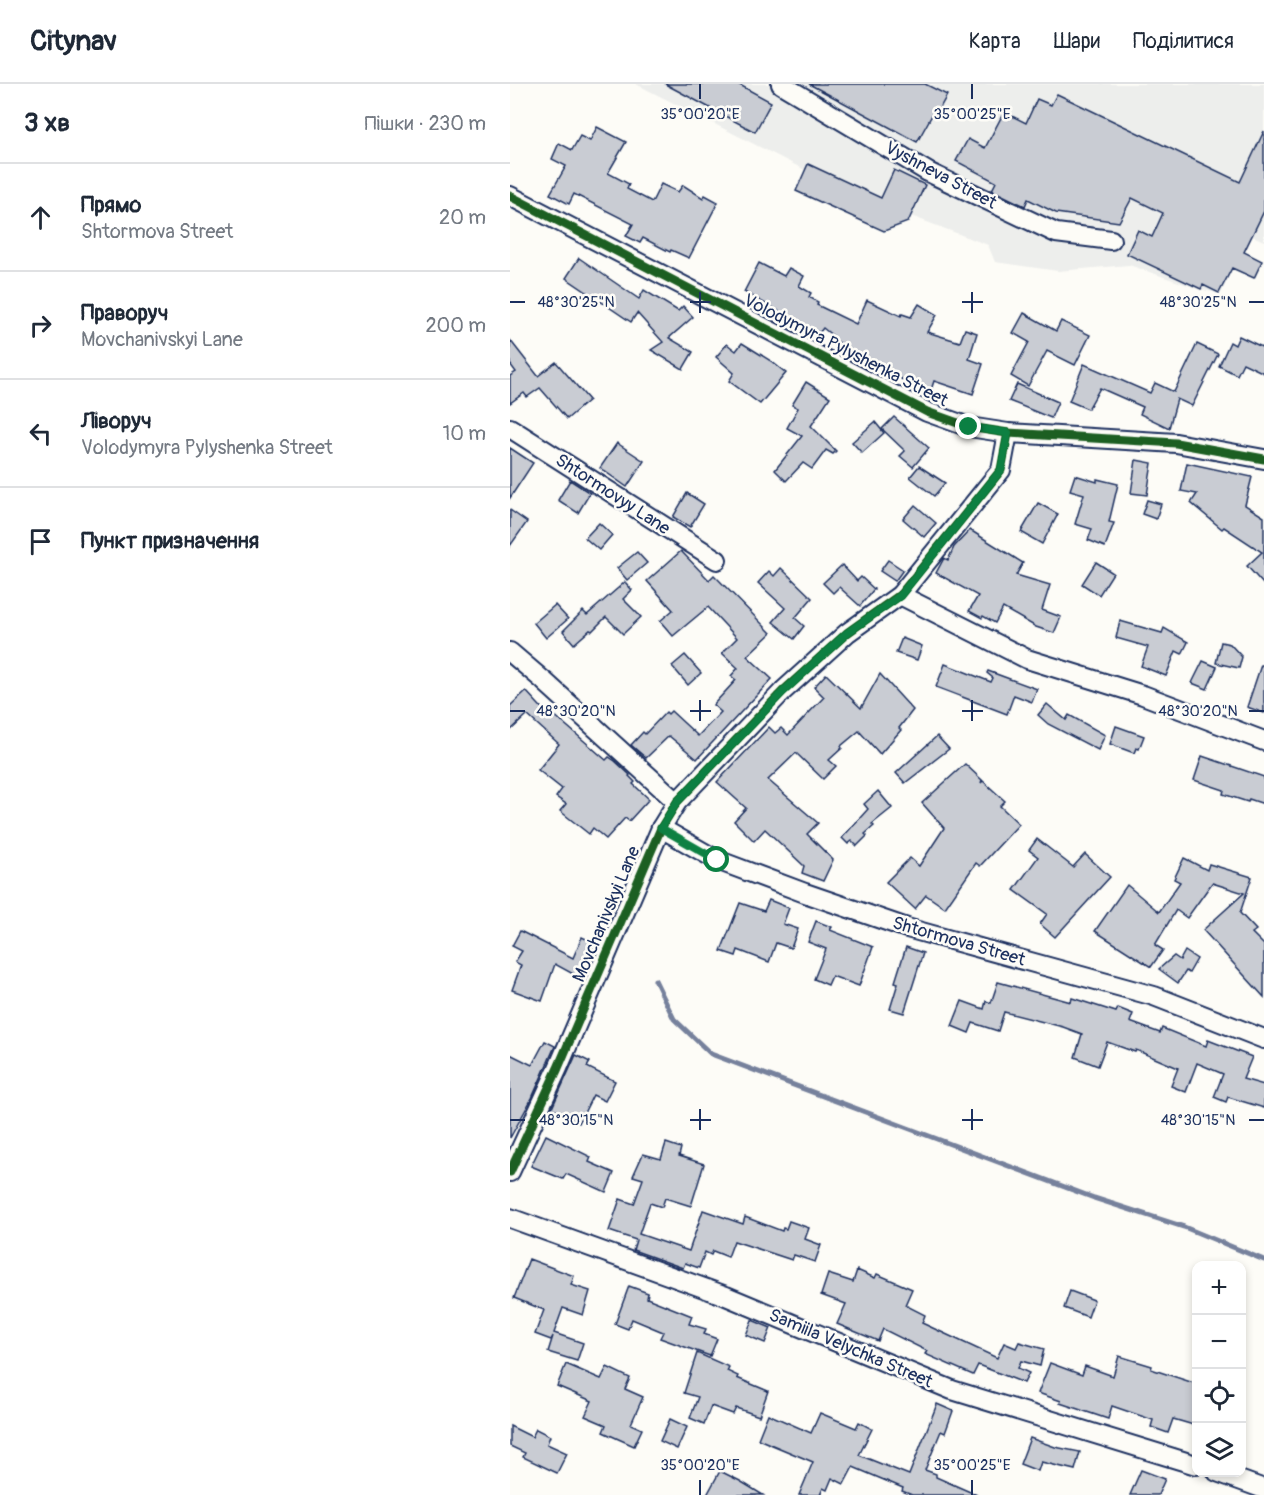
<!DOCTYPE html>
<html lang="uk">
<head>
<meta charset="utf-8">
<style>
	body { margin:0; font-family:Pangolin,sans-serif; background:#f2f2f3; color:#1f2937 }
	.controls { position:absolute; right:18px; bottom:18px; display:grid; overflow:hidden; border-radius:12px; box-shadow:0 3px 9px #0003 }
	.controls button { width:54px; height:54px; display:grid; place-items:center; padding:0; border:0; border-bottom:2px solid #e0e1e3; background:#fff; color:#1f2937; font:30px sans-serif }
	.stop { position:absolute; width:18px; height:18px; margin:-14px; border:4px solid #0b8043; border-radius:50%; background:#fff }
	.stop.end { background:#0b8043; border-color:#fff; box-shadow:0 2px 6px #0008 }
	.list { margin:0; padding:0; list-style:none }
	h2 { display:flex; justify-content:space-between; align-items:center; height:78px; margin:0; padding:0 24px; font-size:26px }
	h2 small { font-size:20px; font-weight:400; color:#747a83 }
	.list li { display:grid; grid-template-columns:39px 1fr auto; gap:18px; align-items:center; box-sizing:border-box; height:108px; padding:0 24px; border-top:2px solid #e0e1e3 }
	.list b { display:block; font-size:22px; white-space:nowrap }
	.list p { margin:0; font-size:20px; white-space:nowrap; color:#747a83 }
	.list em { font-size:20px; font-style:normal; color:#747a83 }
	.icon { flex:none; width:33px; height:33px; fill:none; stroke:currentColor; stroke-width:2; stroke-linecap:round; stroke-linejoin:round }
	.map { position:relative; flex:none; width:754px; height:1411px; overflow:hidden }
	header { display:flex; align-items:center; gap:36px; box-sizing:border-box; height:84px; padding:0 30px; background:#fff; border-bottom:2px solid #e0e1e3 }
	header strong { font-size:28px }
	nav { display:flex; gap:33px; margin-inline-start:auto; font-size:21px }
	main { display:flex }
	aside { flex:1; background:#fff }
	.map>svg:first-child { display:block }
</style>
</head>
<body>
<header>
<strong>Citynav</strong>
<nav><a>Карта</a><a>Шари</a><a>Поділитися</a></nav>
</header>
<main>
<aside>
<h2>3 хв<small>Пішки · 230 m</small></h2>
<ul class="list">
<li><svg class="icon" aria-label="ahead" viewBox="0 0 24 24"><path d="M12 20V5M6 11l6-6 6 6"/></svg><div><b>Прямо</b><p>Shtormova Street</p></div><em>20 m</em></li>
<li><svg class="icon" aria-label="right" viewBox="0 0 24 24"><path d="M7 20v-9h11M14 6l5 5-5 5"/></svg><div><b>Праворуч</b><p>Movchanivskyi Lane</p></div><em>200 m</em></li>
<li><svg class="icon" aria-label="left" viewBox="0 0 24 24"><path d="M17 20v-9H6M10 6l-5 5 5 5"/></svg><div><b>Ліворуч</b><p>Volodymyra Pylyshenka Street</p></div><em>10 m</em></li>
<li><svg class="icon" aria-label="arrive" viewBox="0 0 24 24"><path d="M6 21V4h12l-3 4 3 4H6"/></svg><div><b>Пункт призначення</b></div></li>
</ul>
</aside>
<div class="map">
<svg width="754" height="1411" viewBox="0 0 754 1411">
	<rect width="100%" height="100%" fill="#fdfcf7"/>
	<filter id="ink" filterUnits="userSpaceOnUse"><feTurbulence type="fractalNoise" baseFrequency=".0167" numOctaves="2"/><feDisplacementMap in="SourceGraphic" scale="12" xChannelSelector="R" yChannelSelector="G"/><feConvolveMatrix kernelMatrix="1 2 1 2 8 2 1 2 1" color-interpolation-filters="sRGB"/></filter>
	<g filter="url(#ink)">
		<!-- built -->
		<path fill="#edeeec" d="M126,0h628v157l-16,-7 -27,60 -22,-5 -70,-24 -71,6 -63,-9 -7,-17 -77,-29 -3,6 -24,9 -88,-40 9,-21z"/>
		<g fill="none" stroke-linecap="round" stroke-linejoin="round">
			<!-- stream -->
			<path stroke="#76819c" stroke-width="5" d="M145,896l19,39 37,35 383,144 90,29 80,33"/>
		</g>
		<!-- building -->
		<g fill="#c9ccd3" stroke="#1b2f5e" stroke-width="1.5">
			<path d="M155,0h73l33,18 -16,30z"/>
			<path d="M299,0h116l22,11 -12,22 -3,-2 -15,27z"/>
			<path d="M547,10l183,88 24,-51v80l-20,41 18,9 -8,17 -22,-10 -13,25 -16,-8 -2,4 -74,-35 11,-24 14,7 11,-24 -31,-15 -13,24 -63,-9 -28,-14 -3,7 -33,-16 4,-8 -40,-21 12,-22 17,9 19,-36 22,11 11,-24 14,6z"/>
			<path d="M87,43l29,15 -18,31 21,11 -2,5 25,13 9,-18 17,8 5,-7 20,13 2,-3 13,7 -29,56 -18,-8 -1,2 -27,-14 -3,5 -14,-7 7,-12 -59,-30 -5,10 -19,-10 16,-28 -14,-7 7,-16 13,7 8,-14 10,5z"/>
			<path d="M298,80l73,34 13,-28 31,15 -17,37 -24,9 -88,-40z"/>
			<path d="M69,174l60,41 5,-9 34,21 5,-5 10,11 -24,21 24,14 -10,17 -32,-19 12,-8 -26,-29 -6,9 -65,-44z"/>
			<path d="M249,179l25,13 5,-8 15,8 -5,10 12,7 -2,4 9,5 -1,3 39,19 11,-24 34,16 1,-2 9,3 8,-13 18,11 -10,17 33,10 5,-13 12,4 -8,26 14,5 -10,30 -39,-13 -3,9 -28,-10 -38,-22 -3,6 -22,-10 4,-9 -11,-5 1,-3 -11,-9 -4,5 -75,-41z"/>
			<path d="M514,229l32,18 5,-10 29,14 -15,30 -28,-14 -19,35 -17,-10 18,-34 -16,-9z"/>
			<path d="M729,252l25,12v25l-21,-10 -6,12 -18,-9 11,-24 5,3z"/>
			<path d="M0,256l28,36 18,-14 33,38 -22,19 -27,-31 -13,9 -3,-4 -14,10v-27l6,-4 -6,-8z"/>
			<path d="M232,259l29,18 15,12 -26,31 -31,-23 5,-8 -18,-16 11,-13 9,7z"/>
			<path d="M687,260l21,10 -26,52 -15,-7 -8,29 -29,-14 3,-7 -43,-19 -12,21 -19,-8 15,-37 66,29 5,-10 19,9z"/>
			<path d="M296,298l24,15 -19,29 25,25 -3,3 -7,-4 -14,19 -9,-6 -17,18 -11,-11 27,-34 -15,-8 11,-20 -6,-3z"/>
			<path d="M507,300l41,18 -7,16 -42,-17z"/>
			<path d="M384,333l35,31 -16,19 -13,-11 5,-5 -23,-22z"/>
			<path d="M365,338l9,11 -22,20 -10,-11z"/>
			<path d="M107,359l27,18 -17,26 -27,-19z"/>
			<path d="M0,364l23,15 -23,35z"/>
			<path d="M626,376l16,3 -5,32 -16,-2z"/>
			<path d="M677,379l65,14 -7,28 19,12v68l-17,-19 15,-14 -38,-25 -2,2 -31,-26 6,-9 -16,-3z"/>
			<path d="M409,382l26,17 -11,13 -24,-19z"/>
			<path d="M565,391l22,7v-3l21,5 -9,38 5,1 -9,24 -17,-7 4,-11 -17,-5 9,-30 -14,-4z"/>
			<path d="M60,396l20,13 -12,20 -20,-13z"/>
			<path d="M177,409l17,11 -14,23 -17,-10z"/>
			<path d="M637,416l14,4 -5,15 -14,-5z"/>
			<path d="M528,419l20,11 -16,30 -21,-12z"/>
			<path d="M405,421l21,18 -12,14 -21,-18z"/>
			<path d="M0,426l17,12 -17,24z"/>
			<path d="M89,439l13,12 -13,15 -14,-12z"/>
			<path d="M460,446l53,33 -7,12 34,10 -8,25 19,7 -7,16 -18,-6 -33,-19 -8,15 -12,-7 -1,2 -13,-7 9,-15 -42,-23 7,-13 1,-2 4,2 6,-13z"/>
			<path d="M171,467l28,29 5,-5 57,58 -24,23 25,23 -75,80 -28,-23 -23,22 -15,-13 12,-13 2,2 21,-22 2,2 3,-3 27,25 23,-24 -8,-7 23,-25 -5,-4 7,-8 -16,-15 15,-15 -29,-31 -35,29 -13,-15 13,-11 -26,-29z"/>
			<path d="M127,468l10,11 -20,17 -10,-12z"/>
			<path d="M378,476l15,10 -8,11 -15,-10z"/>
			<path d="M586,478l17,11 -14,22 -17,-11z"/>
			<path d="M332,481l15,16 4,-4 13,12 -14,17 -21,-19 -6,6 -10,-10z"/>
			<path d="M271,484l31,30 -17,20 9,8 -10,13 -21,-17 12,-14 -27,-25 11,-12 5,5z"/>
			<path d="M115,498l7,8 -9,9 18,18 -18,17 -17,-17 -14,14 -2,-1 -16,14 -11,-13 20,-20 4,4z"/>
			<path d="M45,521l13,14 -22,19 -12,-15z"/>
			<path d="M610,537l42,12 2,-5 24,14 -6,12 -6,-3 -10,25 -25,-10 7,-19 -32,-9z"/>
			<path d="M392,554l20,8 -5,14 -21,-7z"/>
			<path d="M711,558l9,2 12,13 -3,11 -23,-5z"/>
			<path d="M175,571l16,18 -13,12 -16,-19z"/>
			<path d="M693,577l14,6 -10,22 -15,-6z"/>
			<path d="M435,580l46,18 2,-4 -6,-5 1,-2 49,18 -5,13 -18,-7 -7,19 -71,-27z"/>
			<path d="M751,581h3v48l-17,-6z"/>
			<path d="M316,590l35,34 19,-34 33,36 -14,18 2,2 -21,24 -21,-23 -18,15 1,2 -13,12 7,6 -13,13 -27,-26 -28,27 50,43 -11,11 26,26 -10,21 -21,-8 2,-7 -39,-37 -11,12 -20,-20 12,-13 -29,-26 52,-55 6,6 6,-5 7,7 36,-38 -10,-10z"/>
			<path d="M16,607l24,26 3,-3 53,46 3,-3 6,4 15,14 -1,1 6,6 -2,2 16,15 -20,22 -4,-3 -19,21 -13,-11 -4,6 -29,-23 6,-7 -10,-7 6,-8 -24,-19 21,-26 -32,-29 -17,16v-25z"/>
			<path d="M537,620l19,16 3,-5 36,20 -7,15 -50,-26 -10,-9z"/>
			<path d="M606,642l28,10 -5,13 -3,-1 -2,5 -24,-9z"/>
			<path d="M427,652l12,13 -44,34 -9,-10z"/>
			<path d="M692,672l62,21v27l-15,-5 -1,3 -25,-8 1,-4 -30,-10z"/>
			<path d="M455,680l17,16 -1,3 2,-2 22,20 -5,5 19,18 -39,42 -4,-3 -31,45 -19,-13 -11,14 -29,-27 24,-24 9,8 25,-38 -22,-25z"/>
			<path d="M368,707l14,17 -20,16 2,2 -9,8 2,2 -10,10 -5,-5 -4,3 -6,-6 26,-29 -4,-5z"/>
			<path d="M527,755l36,28 12,-13 25,23 -55,60 -15,-13 7,-10 -33,-24 24,-33 -9,-7z"/>
			<path d="M674,774l23,12 2,-6 43,13 -12,36 16,17 -4,3 12,12v52l-61,-67 41,-37 -32,-10 -25,35 -11,-8 -21,35 8,5 -12,17 -56,-36 32,-46 32,27 21,-30 -6,-3z"/>
			<path d="M259,816l20,8 -6,16 15,5 -7,19 -15,-5 -7,19 -31,-12 -2,6 -15,-5 19,-48 24,8z"/>
			<path d="M306,837l16,6 -2,3 43,17 -14,39 -27,-10 -4,9 -14,-6 12,-30 -18,-7z"/>
			<path d="M10,847l53,27 9,-21 17,8 -15,35 -29,-16 -13,37 -30,-11 9,-25 -6,-3 7,-11 -10,-5z"/>
			<path d="M396,863l17,6 -19,60 -14,-4 8,-26 -3,-1z"/>
			<path d="M675,867l12,8 -8,14 -3,-2 -8,12 -19,-14 15,-13 6,4z"/>
			<path d="M488,898l73,20 1,-4 44,14 2,-4 15,6 -3,8 30,11 2,-5 44,18 2,-6 44,17 -9,22 21,6v23l-36,-11 -2,5 -12,-5 9,-23 -26,-11 -11,29 -15,-6 7,-18 -42,-18 -1,2 -28,-10 -9,24 -23,-9 7,-23 -19,-7 -59,-15 -6,19 -25,-8 -4,10 -17,-7 10,-25 22,8 2,-8 5,2z"/>
			<path d="M35,957l10,5 -23,52 -22,40v-84l22,11z"/>
			<path d="M66,971l14,7 -3,5 28,14 -10,20 -12,-6 -14,28 -27,-15z"/>
			<path d="M36,1051l45,22 -2,5 25,11 -8,19 -40,-18 -3,5 -32,-13z"/>
			<path d="M156,1059l15,5 -2,8 25,8 -13,42 -26,-8 -3,9 -12,-4 -11,31 50,17 14,-41 40,14 2,-7 37,14 1,-3 3,1 3,-8 20,7 -4,11 16,6 -6,17 -21,-7 -2,5 -58,-19 -6,16 -15,-6 -2,4 -6,-3 -6,16 -14,-5 -2,5 -50,-18 3,-10 -27,-9 11,-32 14,5 9,-25 -10,-3 10,-22 18,5z"/>
			<path d="M19,1175l45,17 -3,9 19,6 -7,24 -20,-7 -9,25 29,10 -6,18 -29,-9 5,-16 -2,4 -16,-6 9,-24 -30,-12z"/>
			<path d="M347,1186l18,8 2,-4 35,15 -7,16 20,10 -3,8 75,35 7,-15 12,5 3,-6 25,7 -4,17 -19,-5 -3,7 11,5 -5,10 -46,-18 -5,10 -48,-21 2,-3 -44,-22 -5,12 -41,-17 9,-20 -25,-9 7,-21 25,8z"/>
			<path d="M119,1202l19,7 -1,5 45,18 -3,8 17,5 -2,5 13,5 -7,17 -50,-18 3,-6 -31,-13 -4,10 -13,-5z"/>
			<path d="M560,1207l24,9 -6,17 -24,-9z"/>
			<path d="M242,1236l19,8 -6,15 -19,-8z"/>
			<path d="M187,1269l32,14 -2,4 11,5 -1,2 31,13 -9,25 -23,-8 -3,6 -22,-8 -7,18 -14,-6 8,-21 -14,-4z"/>
			<path d="M609,1272l33,10 -1,3 46,15v42l-24,-7 -5,14 -17,-6 2,-7 -41,-14 -4,13 -48,-16 1,-2 -23,-8 12,-30 32,12 3,-9 28,10z"/>
			<path d="M56,1280l35,15 6,-12 23,11 -5,11 18,8 -12,27 11,5 -8,17 -31,-14 3,-7 -21,-9 7,-15 -35,-15z"/>
			<path d="M427,1320l16,7 -8,22 -4,-2 -16,39 11,4v3l41,18h-65l-10,-4 1,-3 -50,-21 -9,17 -12,-6 -5,12 -4,-2 -3,7h-21l14,-33 -55,-23 10,-25 43,19 9,-20 36,15 3,-6 13,7 -13,26 50,20z"/>
			<path d="M160,1335l17,8 -10,22 -17,-8z"/>
			<path d="M0,1342l22,11 4,-8 14,7 -3,8 20,9 -10,20 -34,-16 2,-4 -15,-7z"/>
			<path d="M520,1354l25,9 25,5 -5,18 -34,-8 -3,9 -18,-7z"/>
			<path d="M631,1386l24,9 -7,16h-28z"/>
			<path d="M210,1387l20,10 23,14h-56z"/>
		</g>
		<g fill="none" stroke-linecap="round" stroke-linejoin="round">
			<!-- street casing -->
			<g stroke="#1b2f5e" stroke-width="22">
				<g id="street">
					<path d="M271,0l147,88 128,61 55,7"/>
					<path d="M0,112l417,216 42,15 39,6 168,10 88,16"/>
					<path d="M0,344l207,132"/>
					<path d="M390,511l127,64 116,36 121,46"/>
					<path d="M0,568l34,29 133,121"/>
					<path d="M151,744l56,32 88,33 102,35 247,68 110,43"/>
					<path d="M0,1088l48,-104 103,-240 16,-26 106,-111 64,-58 53,-38 101,-125 7,-37"/>
					<path d="M0,1134l216,78 226,94 244,75"/>
					<path d="M707,1388l47,17"/>
				</g>
			</g>
			<!-- street -->
			<use href="#street" stroke="#fdfcf7" stroke-width="18"/>
			<!-- cycleway casing -->
			<g stroke="#fdfcf7" stroke-width="13">
				<g id="cycleway">
					<path d="M0,112l417,216 42,15 39,6 168,10 88,16"/>
					<path d="M0,1088l48,-104 103,-240 16,-26 106,-111 64,-58 53,-38 101,-125 7,-37"/>
				</g>
			</g>
			<!-- cycleway -->
			<use href="#cycleway" stroke="#1b5e20" stroke-width="9"/>
		</g>
	</g>
	<g fill="none" stroke-linecap="round" stroke-linejoin="round" filter="url(#ink)">
		<!-- route -->
		<path stroke="#0b8043" stroke-width="8" d="M207,776l-56,-32 16,-26 106,-110 64,-59 53,-37 101,-126 7,-37 -39,-6"/>
	</g>
	<!-- ticks -->
	<path fill="none" stroke="#1b2f5e" stroke-width="2" d="M190,0v15M462,0v15M190,208v21M462,208v21M0,218h15M180,218h21M452,218h21M739,218h15M190,616v21M462,616v21M0,627h15M180,627h21M452,627h21M739,627h15M190,1025v21M462,1025v21M0,1036h15M180,1036h21M452,1036h21M739,1036h15M190,1396v15M462,1396v15"/>
	<g text-anchor="middle" stroke-width="5" stroke-linejoin="round" paint-order="stroke">
		<!-- street labels -->
		<g font-size="18" fill="#1b2f5e" stroke="#fdfcf7">
			<text transform="translate(431 91) rotate(28)" y="6">Vyshneva Street</text>
			<text transform="translate(336 266) rotate(27)" y="6">Volodymyra Pylyshenka Street</text>
			<text transform="translate(103 410) rotate(33)" y="6">Shtormovyy Lane</text>
			<text transform="translate(96 830) rotate(-67)" y="6">Movchanivskyi Lane</text>
			<text transform="translate(449 857) rotate(16)" y="6">Shtormova Street</text>
			<text transform="translate(341 1264) rotate(23)" y="6">Samiila Velychka Street</text>
		</g>
	</g>
	<g font-size="15" text-anchor="middle" fill="#1b2f5e" stroke="#fdfcf7" stroke-width="5" stroke-linejoin="round" paint-order="stroke">
		<text x="190" y="35">35°00'20"E</text>
		<text x="462" y="35">35°00'25"E</text>
		<text x="66" y="223">48°30'25"N</text>
		<text x="688" y="223">48°30'25"N</text>
		<text x="66" y="632">48°30'20"N</text>
		<text x="688" y="632">48°30'20"N</text>
		<text x="66" y="1041">48°30'15"N</text>
		<text x="688" y="1041">48°30'15"N</text>
		<text x="190" y="1386">35°00'20"E</text>
		<text x="462" y="1386">35°00'25"E</text>
	</g>
</svg>
<div class="controls">
<button>+</button>
<button>−</button>
<button><svg class="icon" aria-label="locate" viewBox="0 0 24 24"><circle cx="12" cy="12" r="6"/><path d="M12 2v4M12 18v4M2 12h4M18 12h4"/></svg></button>
<button><svg class="icon" aria-label="layers" viewBox="0 0 24 24"><path d="M12 4l9 5-9 5-9-5zM3 14l9 5 9-5"/></svg></button>
</div>
<div class="stop" style="left:207px;top:776px"></div>
<div class="stop end" style="left:459px;top:343px"></div>
</div>
</main>
</body>
</html>
